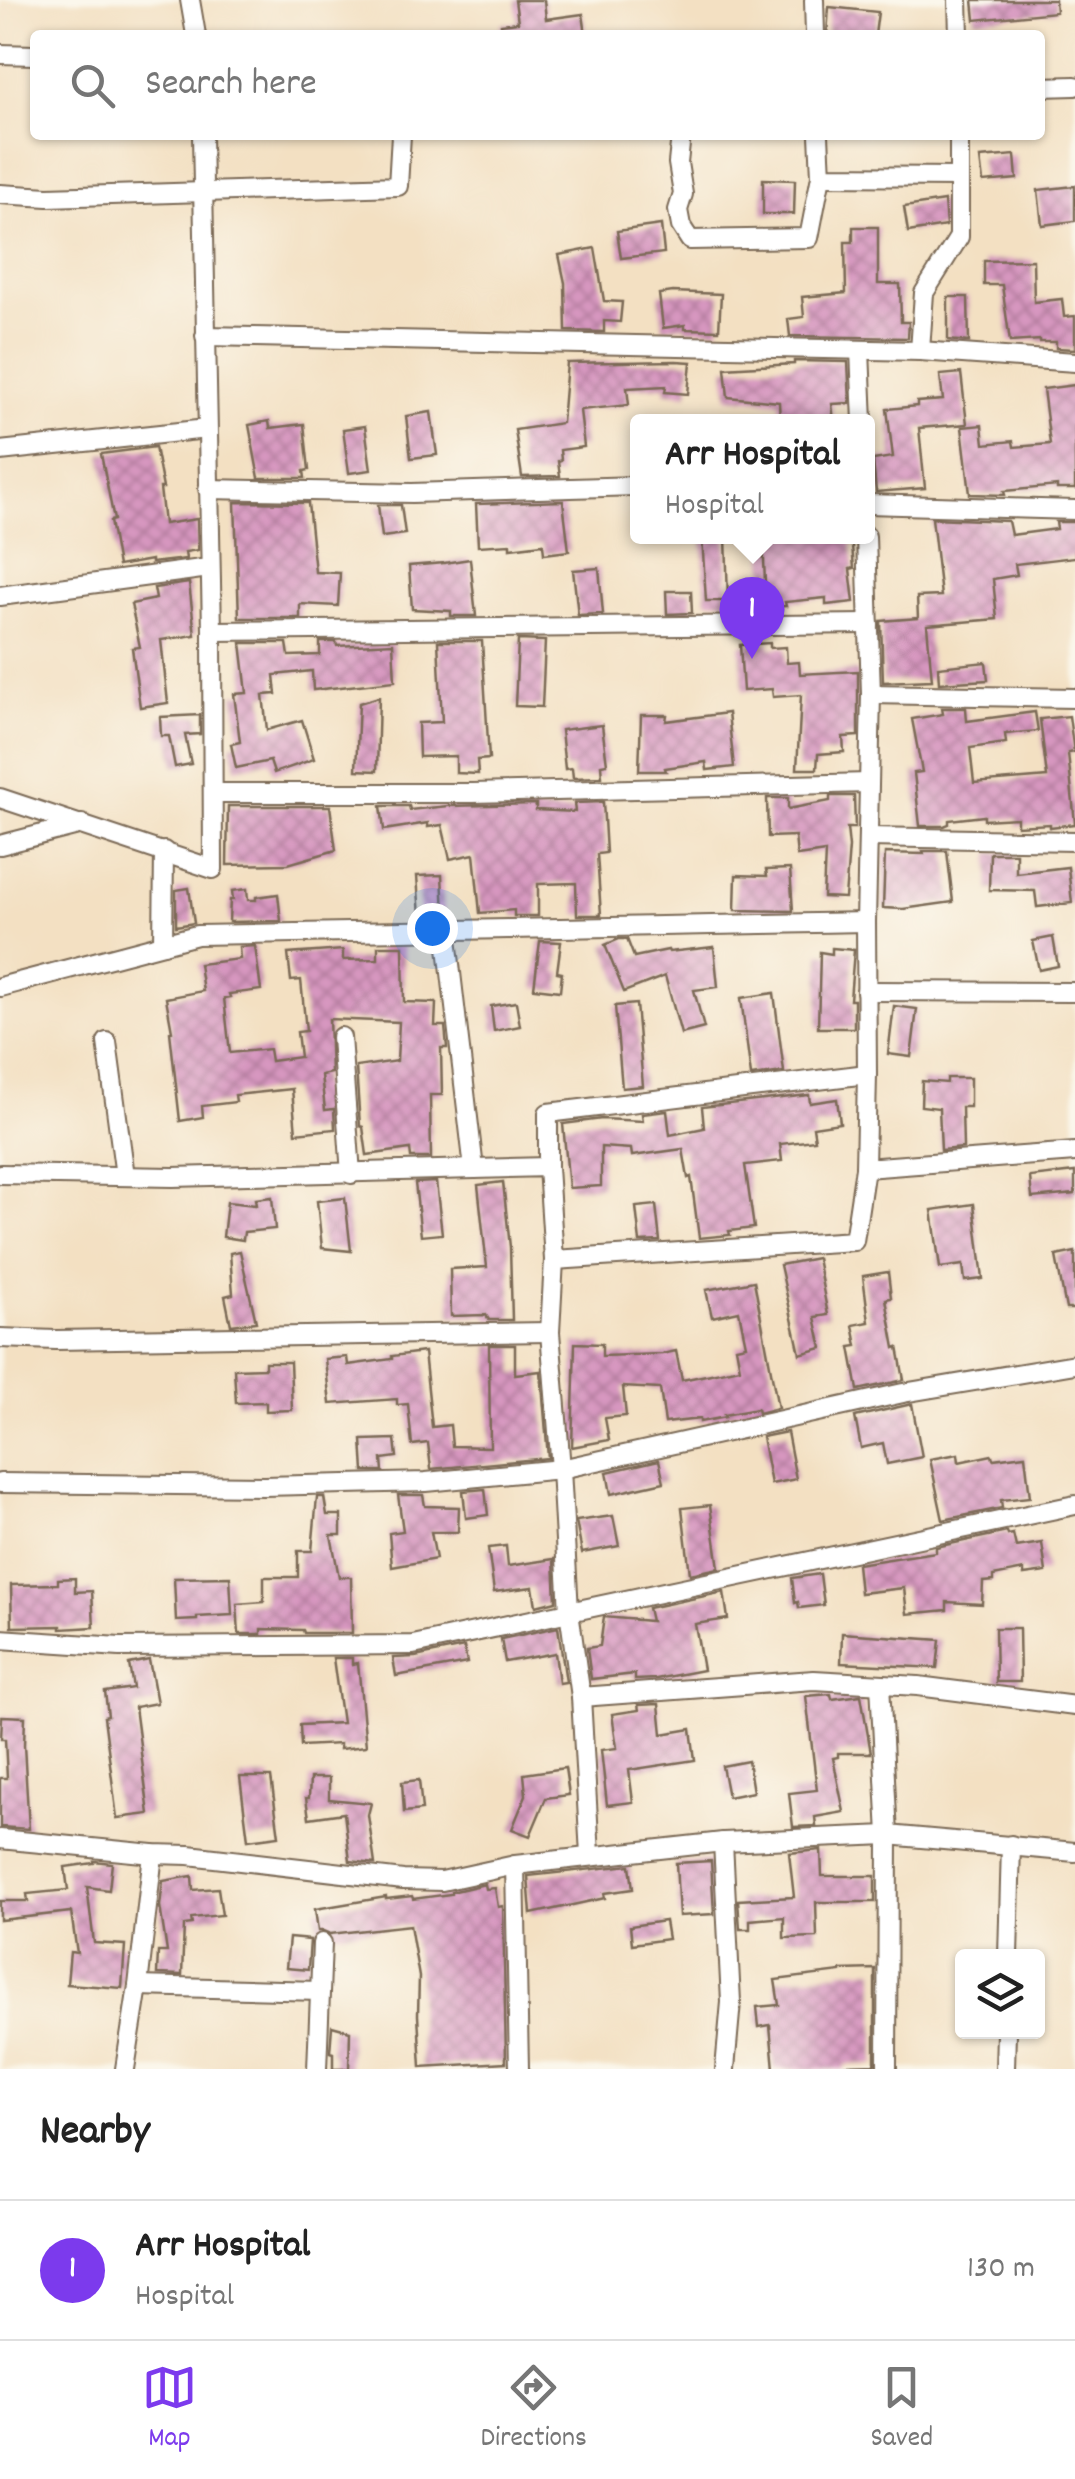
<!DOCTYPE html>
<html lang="en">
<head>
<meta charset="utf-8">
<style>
	body { margin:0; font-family:Dekko,sans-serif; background:#f6f6f6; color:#222 }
	.controls { position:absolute; right:30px; bottom:30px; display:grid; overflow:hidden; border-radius:10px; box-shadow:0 2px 8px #0004 }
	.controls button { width:90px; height:90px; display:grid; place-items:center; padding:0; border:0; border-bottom:2px solid #e0e0e0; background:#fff; color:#222; font:50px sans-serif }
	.you { position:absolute; left:432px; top:928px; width:35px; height:35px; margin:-25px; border:8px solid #fff; border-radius:50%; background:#1a73e8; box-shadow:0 0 0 15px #1a73e833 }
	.badge { display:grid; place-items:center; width:65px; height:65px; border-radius:50%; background:#7c3aed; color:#fff; font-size:32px; font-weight:700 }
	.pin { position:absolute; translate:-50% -82px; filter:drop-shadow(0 2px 5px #0008) }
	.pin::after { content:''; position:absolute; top:52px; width:35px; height:30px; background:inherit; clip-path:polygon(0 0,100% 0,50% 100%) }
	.popup { position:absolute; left:630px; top:414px; width:245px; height:130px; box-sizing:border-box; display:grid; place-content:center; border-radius:10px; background:#fff; filter:drop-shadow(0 2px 8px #0005); font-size:32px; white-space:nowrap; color:#767676 }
	.popup b { font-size:38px; color:#222 }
	.popup::after { content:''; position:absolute; left:50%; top:100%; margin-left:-20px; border:20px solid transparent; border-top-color:#fff }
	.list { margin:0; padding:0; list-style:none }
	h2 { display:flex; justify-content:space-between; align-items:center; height:130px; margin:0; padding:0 40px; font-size:42px }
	h2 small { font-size:32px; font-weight:400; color:#767676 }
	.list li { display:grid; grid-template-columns:65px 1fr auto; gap:30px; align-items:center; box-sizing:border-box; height:140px; padding:0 40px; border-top:2px solid #e0e0e0 }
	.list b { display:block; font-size:38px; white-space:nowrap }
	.list p { margin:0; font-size:32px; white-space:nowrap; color:#767676 }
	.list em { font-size:32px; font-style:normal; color:#767676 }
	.icon { flex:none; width:55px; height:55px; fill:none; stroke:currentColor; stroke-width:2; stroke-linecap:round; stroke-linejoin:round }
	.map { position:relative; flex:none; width:1075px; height:2069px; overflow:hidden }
	.search { position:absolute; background:#fff; box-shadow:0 2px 8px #0004; left:30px; right:30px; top:30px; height:110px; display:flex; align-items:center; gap:25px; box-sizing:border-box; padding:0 35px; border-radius:10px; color:#767676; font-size:38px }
	.sheet { height:270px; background:#fff }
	nav { display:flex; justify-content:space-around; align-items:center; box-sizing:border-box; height:140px; border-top:2px solid #e0e0e0; background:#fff; font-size:28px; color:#767676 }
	nav a { display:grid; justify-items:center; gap:5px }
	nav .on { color:#7c3aed }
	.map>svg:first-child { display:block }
</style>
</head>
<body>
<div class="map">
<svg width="1075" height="2069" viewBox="0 0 1075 2069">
	<defs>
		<pattern id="building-cross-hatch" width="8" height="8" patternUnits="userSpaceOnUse" patternTransform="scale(2.5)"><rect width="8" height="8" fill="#d797c0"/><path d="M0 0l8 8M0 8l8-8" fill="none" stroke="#b07b9b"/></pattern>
	</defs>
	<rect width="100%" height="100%" fill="#fbf7ec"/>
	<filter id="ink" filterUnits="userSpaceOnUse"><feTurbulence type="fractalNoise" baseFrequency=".01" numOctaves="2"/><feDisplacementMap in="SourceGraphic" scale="20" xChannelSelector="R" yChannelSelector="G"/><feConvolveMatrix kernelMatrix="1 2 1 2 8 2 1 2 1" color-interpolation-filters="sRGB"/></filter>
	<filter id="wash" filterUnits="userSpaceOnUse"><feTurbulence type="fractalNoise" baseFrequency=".0048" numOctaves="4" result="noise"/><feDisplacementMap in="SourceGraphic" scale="40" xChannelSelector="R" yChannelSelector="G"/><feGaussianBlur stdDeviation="2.25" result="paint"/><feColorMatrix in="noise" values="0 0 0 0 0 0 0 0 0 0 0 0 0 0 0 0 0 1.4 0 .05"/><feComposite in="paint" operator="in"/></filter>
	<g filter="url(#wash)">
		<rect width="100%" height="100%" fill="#f3e0c2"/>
		<g id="blocks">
			<!-- building -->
			<g fill="url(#building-cross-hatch)">
				<path d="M515,0h29l2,19 37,-5 3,21h-84l-1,-11 17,-2z"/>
				<path d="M973,0h82l1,12 -81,8z"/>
				<path d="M829,7l49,5 -3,23h-48z"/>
				<path d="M1015,155l2,24 -34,3 -3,-24z"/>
				<path d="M763,179l32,1 -1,34h-31z"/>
				<path d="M1075,186v35l-33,4 -4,-35z"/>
				<path d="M944,201l2,25 -38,6 -4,-25z"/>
				<path d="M661,225l3,28 -43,5 -4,-27z"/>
				<path d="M853,227h25v57h22l1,38h8l-1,16 -118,-2 -2,-17 16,-2 -2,-20 44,-4 -1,-51h8z"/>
				<path d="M595,248l9,53 18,1 -2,20 -16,-1v11l-38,-1 -1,-48 -6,-28z"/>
				<path d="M1033,260l1,42 28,-3 2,18 11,-1v33l-19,-1v-6h-16v-2l-30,2 -8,-57h-18v-24z"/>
				<path d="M673,292l48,2 -2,36 -34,-1v-4l-22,3 -4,-34z"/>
				<path d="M948,297h20l1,45 -21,-2z"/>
				<path d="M676,361l15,1 -3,32 -23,-2 1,-6 -39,2 2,17 -49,5 4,37 -24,3 1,10 -3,1 2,15 -38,1 -7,-47 47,-7 5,-60z"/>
				<path d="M794,361l54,1 2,41 -18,1 2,18h-54l-1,-20 -51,-5 -3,-29 69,-4z"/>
				<path d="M961,373l6,51 -48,4 6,60 -49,4 -3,-32 20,-3 -6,-48 30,-3v-4l26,-2 -3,-25z"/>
				<path d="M1075,385v104h-18v-3l-53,5 1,4 -35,-1 -8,-67 20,-2 2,19 29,-3 1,6 36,-3 -7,-55z"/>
				<path d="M431,412l6,43 -26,3 -5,-42z"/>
				<path d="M269,421l1,7 34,-4 5,46 -5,1 1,7h-46l-10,-53z"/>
				<path d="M365,426l6,44 -22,3 -6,-44z"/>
				<path d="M155,447l8,41h-3l4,36 33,-5 1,31 -13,2 1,7 -35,4v-3l-33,6 -8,-45 4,-1 -13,-66z"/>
				<path d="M563,501l6,50 -25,3 -1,-10 -33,4v-4l-32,2 -2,-42z"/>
				<path d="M235,502l73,1 7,69 25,1 -2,33 -38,-2v14h-61z"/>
				<path d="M378,505h23l4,29 -23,3z"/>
				<path d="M932,518l76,3 3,14 46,-6 -1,-7h19v35l-60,7 2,11 -24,4 4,40 -70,6 5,55 -49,2 -2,-61 37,-3 -1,-21 24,-1z"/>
				<path d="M702,536h24l2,65h-22z"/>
				<path d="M763,536h88l3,32 -4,1 4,33 -28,3v-7l-41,4 1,4 -20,1z"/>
				<path d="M470,559l6,57h-25v-5l-39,-2 -3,-43 35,-3z"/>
				<path d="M599,568l4,46 -25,1 -5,-45z"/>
				<path d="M189,583l6,52 -34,5 7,63 -28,4 -8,-59 8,-1 -9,-43 25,-5 -2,-11z"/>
				<path d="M666,591h25l1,22 -25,1z"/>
				<path d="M518,640l27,1 -3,66 -27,-1z"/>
				<path d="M438,641h44l7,118 -12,1 1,14 -22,-1v-17l-37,1 -1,-34 24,-1z"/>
				<path d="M320,642h16l1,4 56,-3 2,38 -82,9 -1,-19 -38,4 2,19 -13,1 4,35 35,-10 12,39 -40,14 -4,-12 -34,7 -5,-24 9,-2 -6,-48 13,-1 -6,-50h46l2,13 31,-1z"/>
				<path d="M770,643v5l16,-1 1,16 12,-1 1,12 58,-3v65l-15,1 1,15 -26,2 -1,15h-20l4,-74 -28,2 -1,-8 -29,2 -3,-46z"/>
				<path d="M986,662l2,18 -49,3 -1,-16z"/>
				<path d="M379,697l-2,74 -21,-1 3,-67z"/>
				<path d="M942,708h24l1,13 68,-9 3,19 -33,3 1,9 -36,5 4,35 73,-6 -7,-58 29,-3 5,36 -6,1 7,71 -25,3v-3l-33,2v-8l-33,2v-4l-35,4v4l-5,2h-24l-6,-53 8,-1 -10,-53 31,-5z"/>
				<path d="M728,713l6,54 -27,3 -1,-8 -41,6 1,3h-27l2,-56h26l-1,6z"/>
				<path d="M200,715v19l-15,1 6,29 -16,3 -6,-31h-8l-1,-19z"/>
				<path d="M602,725l5,39 -6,1 1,12 -29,1 -1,-10 -7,1 -4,-39z"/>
				<path d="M830,796h24l1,32h-8l2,19 -4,51 -22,-1 2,-45 -28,4 -2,-20 -27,1 -1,-39h21v11l42,-8z"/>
				<path d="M603,802l3,51 -9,1 4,61h-24l-1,-32 -38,1v32h-24v-6l-34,3 -6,-59 -24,5 -8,-34 -14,2v-4l-44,7 -3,-24h28l1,4 38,-4 88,-2v6l39,2 -1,-9z"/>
				<path d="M228,806h102l6,44 -48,14 -61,1z"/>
				<path d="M923,851h24l6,51 -50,7 -20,-1 2,-55 39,1z"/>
				<path d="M990,853h26v20l52,-6 4,36 -35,4 -2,-16 -46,-1z"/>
				<path d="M790,869l3,42 -58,-1 1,-35 31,1 -1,-6z"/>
				<path d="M442,875l2,39 -24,2 -3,-40z"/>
				<path d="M189,888l5,35 -18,3v-36z"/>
				<path d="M247,889l1,11h8v-3l22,-3 3,27 -52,1 1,-22h3l-1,-9z"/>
				<path d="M1053,937l5,29 -19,4 -6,-29z"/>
				<path d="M619,939h8l7,18 34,-7 1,2 45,-5 4,40 -24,3 10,38 -23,6 -16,-58 -41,16 -19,-47z"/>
				<path d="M540,941l21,1 -4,30 5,1 -2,18 -26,-3z"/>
				<path d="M255,946l6,44 -32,4 1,3 -6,1 6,55 39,-4 2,12 29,-4 -3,-25 9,-1 -5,-51 -10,1 -3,-27 55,-4v10l35,-1v-13h25l1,56 32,1 -1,23h10l2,22h-6l1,47h-12l1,63h-20l-1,-9 -43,6 -4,-28 -3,-1 -4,-59 41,-6 2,-39 -70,-3 2,54 -10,2 4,35 9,-1 1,20 -39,4 -4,-44 -57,6 1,7 -34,4 1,11 -23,4 -10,-89 2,-1 -6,-33 37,-7 -4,-27 41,-5 -1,-12z"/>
				<path d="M832,948l22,2 -4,50h4v28h-36l2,-76 12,2z"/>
				<path d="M774,993l10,79 -33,4 -10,-78z"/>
				<path d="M516,1002l4,24 -26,5 -3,-25z"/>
				<path d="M636,1004l7,82 -21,2 -7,-82z"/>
				<path d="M894,1006l23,3 -6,48 -23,-3z"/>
				<path d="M947,1078h23v29h-8l1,41 -22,2 -2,-42 -18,-2 1,-25 25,2z"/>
				<path d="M809,1095l1,8 27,-4 3,24 -27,4 2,13 -35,4 2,17 -37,4 9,63 -25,3 1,4 -31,3 -8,-61 -3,1 -5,-29 -51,7 -1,-7 -30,-2v39l-32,2 -6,-64 39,-5 41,2 -1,-7 25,-3 3,24 34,-7 -2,-21z"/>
				<path d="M1075,1172v22l-43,4 -2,-21z"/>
				<path d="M436,1182l6,52 -21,2 -6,-53z"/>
				<path d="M503,1182l7,65 2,73h-23l-3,-5 -35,1 -1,-47 37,-2 -9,-82z"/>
				<path d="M272,1197l3,32 -31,3 -1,8 -20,-3 4,-35 29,3 -1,-6z"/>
				<path d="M345,1198l6,53 -29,-3 -5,-47z"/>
				<path d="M974,1204l9,75 -18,2 -2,-16 -23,3 -8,-58z"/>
				<path d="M656,1205l4,36 -20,1 -4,-35z"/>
				<path d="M240,1251l16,71 -25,3 -6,-29 8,-2 -3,-41z"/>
				<path d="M1075,1252v57h-9l-10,-53z"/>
				<path d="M817,1258l11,57 -13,2 7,31 -22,6 -20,-89z"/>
				<path d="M888,1272l3,26 -5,1 9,49 3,-1 6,33 -46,10 -8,-43 7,-1 -4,-21 16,-3 -6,-46z"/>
				<path d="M754,1281l24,127 -20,5 -1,-4 -33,6 1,2 -25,5v-3l-35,4 -5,-34 -37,-2 3,29 -21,2 4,22 -37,7 3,-104 27,1v12l60,-2 14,-3 6,29 58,-12 -4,-21 10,-2 -7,-34 -27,6 -6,-27z"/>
				<path d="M489,1345h26v29l26,-3 7,87 -117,11 -3,-26 -16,2 -4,-41 -11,1v-6l-67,5 -5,-45 22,-2 1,8 44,-6v-3l32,-4 8,75 18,-2 2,21 38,1z"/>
				<path d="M265,1362h25l2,48 -26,1v-9l-30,1 -2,-34 31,-1z"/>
				<path d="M912,1404l10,53 -35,7 -4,-21 -22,5 -6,-31z"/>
				<path d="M787,1432l9,47 -25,5 -9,-47z"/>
				<path d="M395,1439l2,18 -15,2 1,12h-19l-2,-31z"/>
				<path d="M958,1454l1,8 33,-7 1,4 32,-4 5,42 -29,3 1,8 -59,12 -13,-61z"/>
				<path d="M659,1460l5,22 -53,12 -4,-22z"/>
				<path d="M485,1489l3,26 -22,3 -3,-27z"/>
				<path d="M398,1495h25l2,11 34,1 -1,25h-27l5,27 -44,8 -3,-34 14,-2z"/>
				<path d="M317,1497h7l3,18h14v20h-10l8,42h12l1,56h-48l-1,-3 -42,-1v5h-22l-2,-30 27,-2v-25h34v-26h14z"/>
				<path d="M710,1505l9,63 -29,6 -8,-66z"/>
				<path d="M613,1516l6,30 -37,7 -6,-32z"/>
				<path d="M1007,1532l1,3 5,-1 3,13 26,-4 4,29 -22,3v-5l-31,6v5l-10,1 -1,22 -35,-2v8l-40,4 -3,-26 -44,5 -3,-29 79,-12v-5z"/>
				<path d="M506,1546l2,20 46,-7 2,42 -20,5 -3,-19 -39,5 -6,-44z"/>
				<path d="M820,1574l4,31 -25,3 -1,-6 -3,1 -3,-25z"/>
				<path d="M230,1577l2,38 -35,2v3l-21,1 -2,-43z"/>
				<path d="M75,1578v14l17,-1 2,36 -33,2v-3l-49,1 -1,-42 47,-1v-5z"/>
				<path d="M724,1592l4,27 -33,5 8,46 -47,9 -21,1v-6l-44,5 -4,-31 13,-2 4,-29 47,4 -3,-13z"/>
				<path d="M558,1627l8,55 -7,1 -4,-30 -50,9 -4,-23z"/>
				<path d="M995,1628h24l1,54h-24z"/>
				<path d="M842,1633l98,7 -3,28 -96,-5z"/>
				<path d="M464,1647l3,16 -71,13 -3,-18 22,-1z"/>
				<path d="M333,1658h19v6l6,-1 8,83 -26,3v-5l-39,2 -1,-21 42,-2z"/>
				<path d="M149,1660l8,43 -22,4 14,107 -32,4 -13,-101 4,-1 -3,-24 28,-4 -4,-24z"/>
				<path d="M831,1694l1,5 29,-4 10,58h-33v4l-5,1 11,54 -29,5 1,9 -23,1 -4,-34 28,-3 -11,-94z"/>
				<path d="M659,1704l3,30 29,-5 4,31 -66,10 4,32 -26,3 -6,-55 16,-2 -5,-34 27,-4 -1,-5z"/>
				<path d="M2,1716l23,1 -1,28 5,84 -29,-2v-49h7l-2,-39h-4z"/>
				<path d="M748,1761l5,31 -25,5 -6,-31z"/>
				<path d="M565,1768l4,27 -23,3 -16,38 -18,-7 14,-34 -2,-21z"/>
				<path d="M240,1777h31l8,59 -31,4z"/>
				<path d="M310,1778h19v21l42,4 -3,12 7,49 -25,-3 -6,-48 -35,5 -3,-20h3z"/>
				<path d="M419,1780l3,30 -18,2 -2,-30z"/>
				<path d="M821,1850l1,26h53v26h-59l1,35 -33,1v-21l-34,3v9h-10l-2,-29 56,-3 -5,-44z"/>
				<path d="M94,1861l18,2 -3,27 -22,-3 7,56 31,2 -3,43 -55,-4 3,-32 7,1 -6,-41 -71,8v-19h28l-1,-7 41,-4 -3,-23 29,-4z"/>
				<path d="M711,1861l3,53 -35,2 -3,-53z"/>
				<path d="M630,1865l3,24 -29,4 1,5 -74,16 -3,-38z"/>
				<path d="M192,1876l1,14 25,-2 4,27 -31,3 1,6 -8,1 -2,50 -25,-1 1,-22h9l-7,-46 3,-25z"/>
				<path d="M485,1884l1,5 9,-1 3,19 5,-1 3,156 -85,5 -3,-52 1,-38 -9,-52 -80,9 -7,-3h-5l-3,-22 71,-12v2l26,-3 1,3 38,-5v-2z"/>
				<path d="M665,1921l3,18 -36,5 -2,-18z"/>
				<path d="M289,1938l21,2 -2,30 -22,-2z"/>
				<path d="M875,1969v95l-30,1v4h-71l-4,-44 -11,2 -2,-20 22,-2 -4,-25 66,-8v-2z"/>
				<path d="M332,2026l18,5 -1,38h-16v-16l-3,-1z"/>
			</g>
		</g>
	</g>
	<g filter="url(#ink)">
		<use href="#blocks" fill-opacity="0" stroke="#7b6a57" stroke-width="2.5"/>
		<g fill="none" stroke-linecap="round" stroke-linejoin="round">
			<!-- street casing -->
			<g stroke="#7b6a57" stroke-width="22">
				<g id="street">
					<path d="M190,0l6,35"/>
					<path d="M814,0l1,35"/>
					<path d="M958,0l1,35"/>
					<path d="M0,54l35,1"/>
					<path d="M1040,87l35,-1"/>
					<path d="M681,135l-3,28 5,31 -5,16 3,16 9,14 119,-2 12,-62"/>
					<path d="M819,135l2,41 138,1v-42"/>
					<path d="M0,194l48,3 350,-11 3,-51"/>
					<path d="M205,336l715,15 155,11"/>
					<path d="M860,350l3,72"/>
					<path d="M920,351l4,-58 35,-56v-60"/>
					<path d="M0,451l207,-22"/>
					<path d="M208,489l204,4 225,-7"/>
					<path d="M867,504l208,6"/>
					<path d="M0,596l209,-28"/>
					<path d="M212,631l657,-7"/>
					<path d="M871,694l204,4"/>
					<path d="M213,793h260l396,-10"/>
					<path d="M0,798l213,71 -1,-238 -10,-496"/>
					<path d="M868,837l207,4"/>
					<path d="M0,845l82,-21"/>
					<path d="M446,930l28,239"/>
					<path d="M163,944l1,-93"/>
					<path d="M0,987l197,-52 669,-13"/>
					<path d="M866,991l209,1"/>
					<path d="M341,1037l10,137"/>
					<path d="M107,1042l18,134"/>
					<path d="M548,1167v-54l319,-39"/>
					<path d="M865,1168l210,-16"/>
					<path d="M0,1174l173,3 375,-10 6,93 -4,72 11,137 8,142 12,86 9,158"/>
					<path d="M554,1260l300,-19 11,-73 2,-94 -1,-152 5,-228 -5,-158"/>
					<path d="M0,1338l56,2 494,-8"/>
					<path d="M0,1483l264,3 162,-4 135,-13 342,-76 172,-29"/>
					<path d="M0,1639l120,8 293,-2 662,-140"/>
					<path d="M880,1684l8,151 -1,234"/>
					<path d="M581,1697l233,-17 104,6 157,20"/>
					<path d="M0,1839l153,15 36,1 214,25 39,1 73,-16 208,-23 165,-7 187,17"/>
					<path d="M723,1842l8,160 -6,67"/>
					<path d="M515,1865l4,204"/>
					<path d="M1008,1956l3,-111"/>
					<path d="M138,1986l182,5"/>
					<path d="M125,2069l13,-83 15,-132"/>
					<path d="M317,2069l5,-126"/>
					<path d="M1005,2069l1,-37"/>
				</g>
			</g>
			<!-- street -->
			<use href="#street" stroke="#fff" stroke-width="18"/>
		</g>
	</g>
</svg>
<div class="controls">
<button><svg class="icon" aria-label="layers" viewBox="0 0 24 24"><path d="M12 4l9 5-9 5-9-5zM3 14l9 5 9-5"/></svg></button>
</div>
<div class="you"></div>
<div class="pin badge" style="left:752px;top:659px">1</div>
<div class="popup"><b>Arr Hospital</b>Hospital</div>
<div class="search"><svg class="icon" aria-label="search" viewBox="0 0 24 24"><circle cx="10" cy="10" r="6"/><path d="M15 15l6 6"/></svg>Search here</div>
</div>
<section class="sheet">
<h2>Nearby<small></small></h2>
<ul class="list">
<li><span class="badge">1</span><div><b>Arr Hospital</b><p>Hospital</p></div><em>130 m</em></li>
</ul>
</section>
<nav>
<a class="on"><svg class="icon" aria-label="map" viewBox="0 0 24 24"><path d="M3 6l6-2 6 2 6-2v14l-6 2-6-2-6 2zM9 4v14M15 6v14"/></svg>Map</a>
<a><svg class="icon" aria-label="directions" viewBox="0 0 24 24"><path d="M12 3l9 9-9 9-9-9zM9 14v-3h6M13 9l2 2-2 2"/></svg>Directions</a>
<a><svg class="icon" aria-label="saved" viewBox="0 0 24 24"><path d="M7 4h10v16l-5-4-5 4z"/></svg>Saved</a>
</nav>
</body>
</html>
